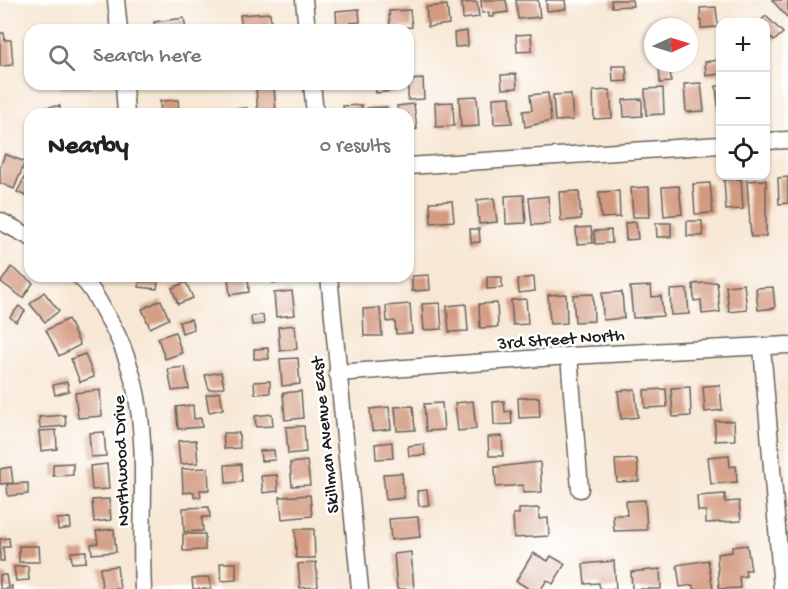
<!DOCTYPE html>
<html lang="en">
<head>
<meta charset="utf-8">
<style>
	body { margin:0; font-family:"Gochi Hand",sans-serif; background:#f2f2f2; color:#222 }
	.controls { position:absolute; right:18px; top:18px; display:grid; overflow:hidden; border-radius:12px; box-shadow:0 2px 4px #0004 }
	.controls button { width:54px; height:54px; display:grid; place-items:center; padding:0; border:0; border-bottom:2px solid #e0e0e0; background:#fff; color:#222; font:30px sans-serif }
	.compass { position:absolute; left:644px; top:18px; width:54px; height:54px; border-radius:50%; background:#fff; box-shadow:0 2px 4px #0004; rotate:86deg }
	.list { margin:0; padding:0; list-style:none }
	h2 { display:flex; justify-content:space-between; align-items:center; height:78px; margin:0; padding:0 24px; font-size:26px }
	h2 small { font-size:20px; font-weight:400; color:#767676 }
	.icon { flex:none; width:33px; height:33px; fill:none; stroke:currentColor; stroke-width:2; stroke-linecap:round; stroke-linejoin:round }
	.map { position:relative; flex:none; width:788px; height:589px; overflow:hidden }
	.search { position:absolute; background:#fff; box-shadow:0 2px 4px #0004; left:24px; top:24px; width:390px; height:66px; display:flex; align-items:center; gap:15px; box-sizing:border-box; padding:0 21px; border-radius:18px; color:#767676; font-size:22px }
	.panel { position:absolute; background:#fff; box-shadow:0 2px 4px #0004; left:24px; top:108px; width:390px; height:174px; border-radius:18px }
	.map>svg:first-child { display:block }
</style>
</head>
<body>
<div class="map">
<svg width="788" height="589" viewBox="0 0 788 589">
	<rect width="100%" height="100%" fill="#fff"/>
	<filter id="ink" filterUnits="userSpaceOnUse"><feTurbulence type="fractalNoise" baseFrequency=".0167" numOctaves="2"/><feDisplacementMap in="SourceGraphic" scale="12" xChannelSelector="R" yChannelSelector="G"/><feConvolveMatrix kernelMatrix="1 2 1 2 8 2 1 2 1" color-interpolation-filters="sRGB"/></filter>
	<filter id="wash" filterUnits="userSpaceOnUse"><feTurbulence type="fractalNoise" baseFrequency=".008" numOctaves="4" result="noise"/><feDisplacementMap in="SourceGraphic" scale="24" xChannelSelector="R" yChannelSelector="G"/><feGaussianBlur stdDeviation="1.35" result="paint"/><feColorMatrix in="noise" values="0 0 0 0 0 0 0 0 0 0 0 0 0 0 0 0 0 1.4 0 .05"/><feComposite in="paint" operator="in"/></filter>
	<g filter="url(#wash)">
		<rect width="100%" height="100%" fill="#f7e7d4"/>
		<g id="blocks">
			<!-- building -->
			<g fill="#d39a80">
				<path d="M481,0h25l2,12 -14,2v3h-5v-5l-7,1z"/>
				<path d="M516,0h22l2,17 -22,2z"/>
				<path d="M546,0h19l1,9 -19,2z"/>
				<path d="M611,0h21l1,6 -21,1z"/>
				<path d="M772,0h16v18z"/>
				<path d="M477,2l2,15 -16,2 -1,-16z"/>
				<path d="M447,5l2,19 -21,3 -2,-20z"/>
				<path d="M716,7l2,20 -17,1 -1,-20z"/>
				<path d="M359,9l1,13 -10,1v6l-13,1 -1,-19z"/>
				<path d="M410,10l2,17 -22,2 -1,-18z"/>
				<path d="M270,13l2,17h-30l-2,-15z"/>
				<path d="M766,16l17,17 -9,8 -8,-9v-10h-7z"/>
				<path d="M184,18l2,12h-31l-1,-8z"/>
				<path d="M81,26v4h-24v-2z"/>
				<path d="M467,31l1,15 -13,1 -1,-14z"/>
				<path d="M0,33h4l1,7h6l2,25 -13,1z"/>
				<path d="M531,34l1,17 -15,1 -1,-17z"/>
				<path d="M718,60l2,14 -14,2 -1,-14z"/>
				<path d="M612,66h14l1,15 -14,1z"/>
				<path d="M659,66h11l1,16 -11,1z"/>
				<path d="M516,74l1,14 -15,1 -1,-14z"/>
				<path d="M423,79l1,20 -16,1v-20z"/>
				<path d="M701,83l3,28 -18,1 -2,-28z"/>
				<path d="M59,84h31v3l-31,2z"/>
				<path d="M375,84h17l1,7 -17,2z"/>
				<path d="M716,86h4v27l-1,1z"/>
				<path d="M274,87l2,27h-18l-2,-26z"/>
				<path d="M663,88l1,26 -18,1 -1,-26z"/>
				<path d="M610,90l2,28 -18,1 -1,-28z"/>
				<path d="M548,93l3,28 -26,6 -2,-16 9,-1 -2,-15z"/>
				<path d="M571,94l2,26 -18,1 -2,-26z"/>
				<path d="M477,96l2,30 -18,1 -2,-30z"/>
				<path d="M510,97l2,26 -18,1 -1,-26z"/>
				<path d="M642,99v17l-18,1 -1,-17z"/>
				<path d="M178,100l1,14h-18l-1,-13z"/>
				<path d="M453,102l1,24 -18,1 -1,-24z"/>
				<path d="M414,104l3,25 -9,1v-16h-10l-1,-8z"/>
				<path d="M362,105v9h-18l-1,-8z"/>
				<path d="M60,106v8h-14l-1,-7z"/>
				<path d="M387,107v7h-19l-1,-6z"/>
				<path d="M247,108v6h-23v-4z"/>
				<path d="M5,154l20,8 -11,27 -14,-6v-16z"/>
				<path d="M30,167v31l-13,-6z"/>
				<path d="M788,177v26l-9,1 -1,-26z"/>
				<path d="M741,179l2,30 -17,1 -2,-30z"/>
				<path d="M766,180v56l-15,1 -4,-56z"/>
				<path d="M710,183l3,30 -18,1 -2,-30z"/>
				<path d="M679,186l3,28 -18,2 -2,-29z"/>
				<path d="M649,187l1,30h-17l-2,-29z"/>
				<path d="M579,191l2,28 -20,2 -2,-29z"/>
				<path d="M619,191l1,26 -19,1 -2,-26z"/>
				<path d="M524,195l2,28 -20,1 -1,-28z"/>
				<path d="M548,196l2,28 -18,1 -3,-27z"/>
				<path d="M494,198l3,24 -18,2 -2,-24z"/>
				<path d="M452,201l2,20 -23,2 -1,-21z"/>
				<path d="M408,206h5l1,19h-6z"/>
				<path d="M687,221h15l1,15h-16z"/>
				<path d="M636,222l2,17 -12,1 -1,-17z"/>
				<path d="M656,223h15v14h-14z"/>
				<path d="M591,227l2,16 -16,1 -1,-16z"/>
				<path d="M470,229h9l1,13 -9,1z"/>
				<path d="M611,230l1,13 -17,1 -1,-13z"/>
				<path d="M11,267l22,16 -10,15 -22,-16z"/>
				<path d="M429,275l1,15 -18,1v-15z"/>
				<path d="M140,276h19l-2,13 -18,-2z"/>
				<path d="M248,276l1,16 -19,3 -2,-17z"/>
				<path d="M272,276h19v5l-18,2z"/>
				<path d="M487,277h15v11l-15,1z"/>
				<path d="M534,277l1,14 -16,2 -1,-14z"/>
				<path d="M186,282l7,16 -15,6 -6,-16z"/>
				<path d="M717,282l3,30 -18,2 -1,-14 -7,1 -1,-17z"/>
				<path d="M744,284l3,26 -18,2 -3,-26z"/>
				<path d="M651,286l1,11 9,-1 2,20 -30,2 -3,-31z"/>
				<path d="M773,287l2,21 -17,2 -2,-22z"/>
				<path d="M687,289l2,25 -18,1 -1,-25z"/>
				<path d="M292,291l3,24 -19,2 -2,-24z"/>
				<path d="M44,292l15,19 -14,11 -15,-18z"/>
				<path d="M622,292l2,26 -21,2 -1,-27z"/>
				<path d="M566,294l1,29 -17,1 -2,-29z"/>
				<path d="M593,294l1,27 -19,1 -2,-27z"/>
				<path d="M526,299l2,25 -15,1 -2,-25z"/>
				<path d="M161,300l8,19 -19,9 -8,-19z"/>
				<path d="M440,303l2,26 -18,1 -2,-26z"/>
				<path d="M497,303l1,24 -18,1 -1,-24z"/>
				<path d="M410,304l2,29 -16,1 -1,-13 -8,1 -1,-16z"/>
				<path d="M466,304l2,27 -19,1 -2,-26z"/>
				<path d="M19,306l6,5 -9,11 -6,-5z"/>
				<path d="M380,308l2,28h-18l-1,-27z"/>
				<path d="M263,315l1,9 -12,1 -1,-9z"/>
				<path d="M68,319l12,26 -21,11 -13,-26z"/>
				<path d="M191,319l3,10 -12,4 -3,-11z"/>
				<path d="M295,325l2,24 -17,2 -2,-24z"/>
				<path d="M175,332l7,21 -17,6 -7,-21z"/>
				<path d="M268,348l1,11h-15v-10z"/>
				<path d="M85,354l9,23 -14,5 -9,-23z"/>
				<path d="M298,358l2,26 -18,2 -2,-27z"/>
				<path d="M185,367l4,22 -17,2 -4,-22z"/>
				<path d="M221,372l3,15 -15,3 -4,-15z"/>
				<path d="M270,381v12l-15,1 -1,-12z"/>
				<path d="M67,382l2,9 -14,4 -2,-10z"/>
				<path d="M720,385l2,25 -17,2 -2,-26z"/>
				<path d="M690,387l1,29 -18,1 -2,-29z"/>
				<path d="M635,389l3,28 -17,2 -3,-28z"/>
				<path d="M666,389l1,18 -22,1 -1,-18z"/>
				<path d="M100,390l2,26 -24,2 -3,-25z"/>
				<path d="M301,391l2,27 -18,2 -2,-27z"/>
				<path d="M220,392l3,17 -14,3 -3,-17z"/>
				<path d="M539,397l1,20 -21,1 -1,-20z"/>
				<path d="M473,401l3,28 -18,2 -3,-28z"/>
				<path d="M504,401l1,11 6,-1 1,13 -18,1 -1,-23z"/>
				<path d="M442,403l2,27 -18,1 -2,-27z"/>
				<path d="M193,405l1,14 7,-1 1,9 -24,2 -2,-22z"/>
				<path d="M413,406l2,24 -18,1 -2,-24z"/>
				<path d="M389,407l2,22 -19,2 -2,-22z"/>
				<path d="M272,414l1,12 -17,1 -1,-11z"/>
				<path d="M65,415l1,11 -26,2 -1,-11z"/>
				<path d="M715,421h19l1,19 -20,1z"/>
				<path d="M304,426l2,26 -18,2 -2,-27z"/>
				<path d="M56,430l1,19 -16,2 -2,-20z"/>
				<path d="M104,432l2,24 -15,1 -2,-24z"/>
				<path d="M223,433h16l1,15 -16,1z"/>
				<path d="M502,436l1,20h-14l-1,-19z"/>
				<path d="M196,440l2,23 -18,1 -2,-23z"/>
				<path d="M392,442l1,16 -17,1 -1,-15z"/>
				<path d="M424,444l1,11 -16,1 -1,-10z"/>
				<path d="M274,450l1,10 -14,1 -1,-10z"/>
				<path d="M729,455l1,12 6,-1 1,16 -26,2 -3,-27z"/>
				<path d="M637,459l2,22 -22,1 -2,-22z"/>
				<path d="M307,461l3,24 -18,1 -2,-23z"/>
				<path d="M540,462l2,30 -19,1v-8l-27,2 -1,-20z"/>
				<path d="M73,463v12l-20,1v-12z"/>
				<path d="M107,464l2,25 -17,1 -2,-24z"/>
				<path d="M241,464l1,18 -16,1 -1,-18z"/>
				<path d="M11,467l2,16 -13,1v-15z"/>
				<path d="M208,468l1,22h-9l1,7h-7v-5l-11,1 -1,-24z"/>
				<path d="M402,473l2,25 -18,2 -3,-26z"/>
				<path d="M277,475l1,16 -15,2 -2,-17z"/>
				<path d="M28,483v11l-20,2 -1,-12z"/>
				<path d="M427,490l2,15 -10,1 -2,-15z"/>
				<path d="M725,494v8l14,-1 2,20 -35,2v-12h-8l-1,-15z"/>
				<path d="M310,495l2,21 -30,3 -2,-22z"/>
				<path d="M109,499l2,21 -17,2 -2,-22z"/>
				<path d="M645,500l2,30 -33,1 -1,-16h14l-1,-14z"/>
				<path d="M209,507l1,10h-8l1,14 -19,1 -1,-24z"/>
				<path d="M539,508v11l9,-1 1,18 -35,2 -1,-24h6v-5z"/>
				<path d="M418,517l2,20 -29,3 -2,-21z"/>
				<path d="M70,518l1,10 -13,2 -1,-11z"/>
				<path d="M114,529l2,23 -24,2 -1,-10 7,-1 -2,-12z"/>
				<path d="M295,529h19l1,29h-19z"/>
				<path d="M183,534h22v16l-22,1z"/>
				<path d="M9,538l1,9h-7l1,14h-4v-22z"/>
				<path d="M747,545l4,25h-6l1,6 -7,1 1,11 -21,1 -2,-35 15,-2v-5z"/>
				<path d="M19,546h20l1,16h-21z"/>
				<path d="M86,551v11l-14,1 -1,-11z"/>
				<path d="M411,552l3,37h-17l-3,-35z"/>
				<path d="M533,553l15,8 3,-5 14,8 -12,20 -6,-4 -6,9h-12l-13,-8z"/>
				<path d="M708,560l5,29h-20v-4l-13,2 -3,-22z"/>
				<path d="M614,561l2,28h-16l-1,-6 -14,1 -2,-20z"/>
				<path d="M316,562l2,25 -18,1 -2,-24z"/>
				<path d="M220,563h16v17l-15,1z"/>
				<path d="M28,566l1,14 -13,1 -2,-14z"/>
				<path d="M117,566l3,23h-18l-2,-21z"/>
				<path d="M660,569l1,20h-29l-1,-17z"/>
				<path d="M0,575h6l2,12 4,-1v3h-12z"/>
				<path d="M209,577l2,12h-18l-1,-10z"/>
			</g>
		</g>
	</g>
	<g filter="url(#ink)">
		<use href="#blocks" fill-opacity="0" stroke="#69635c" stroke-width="1.5"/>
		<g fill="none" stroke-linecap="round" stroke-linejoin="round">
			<!-- minor casing -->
			<g stroke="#69635c" stroke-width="19">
				<g id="minor">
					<path d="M116,0l3,30"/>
					<path d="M304,0l3,30"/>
					<path d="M124,84l2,30"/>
					<path d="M312,84l3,30"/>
					<path d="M766,141l22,-1"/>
					<path d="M408,166l312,-21"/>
					<path d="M0,221l30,16"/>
					<path d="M79,276c11,9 19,24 26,37 54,86 33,180 38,276"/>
					<path d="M329,276l31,313"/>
					<path d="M762,347l20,242"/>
					<path d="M569,356l11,133"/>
					<path d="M337,373l232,-17 219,-11"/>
				</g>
			</g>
			<!-- minor -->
			<use href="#minor" stroke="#fff" stroke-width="16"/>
		</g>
	</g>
	<g text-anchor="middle" stroke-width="5" stroke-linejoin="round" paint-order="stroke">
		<!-- street labels -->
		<g font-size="18" fill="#1c1c1c" stroke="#fff">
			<text transform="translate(561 338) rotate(-4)" y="6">3rd Street North</text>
			<text transform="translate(324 435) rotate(-96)" y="6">Skillman Avenue East</text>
			<text transform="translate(120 461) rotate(-92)" y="6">Northwood Drive</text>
		</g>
	</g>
</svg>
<div class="controls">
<button>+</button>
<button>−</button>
<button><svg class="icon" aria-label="locate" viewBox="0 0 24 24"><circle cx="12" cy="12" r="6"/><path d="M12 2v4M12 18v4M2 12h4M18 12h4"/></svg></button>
</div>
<svg class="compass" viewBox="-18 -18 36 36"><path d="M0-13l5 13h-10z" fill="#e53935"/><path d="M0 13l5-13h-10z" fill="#767676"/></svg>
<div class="search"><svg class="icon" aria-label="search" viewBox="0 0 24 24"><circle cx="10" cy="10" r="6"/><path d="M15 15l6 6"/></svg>Search here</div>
<section class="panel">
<h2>Nearby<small>0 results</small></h2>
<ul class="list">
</ul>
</section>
</div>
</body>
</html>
